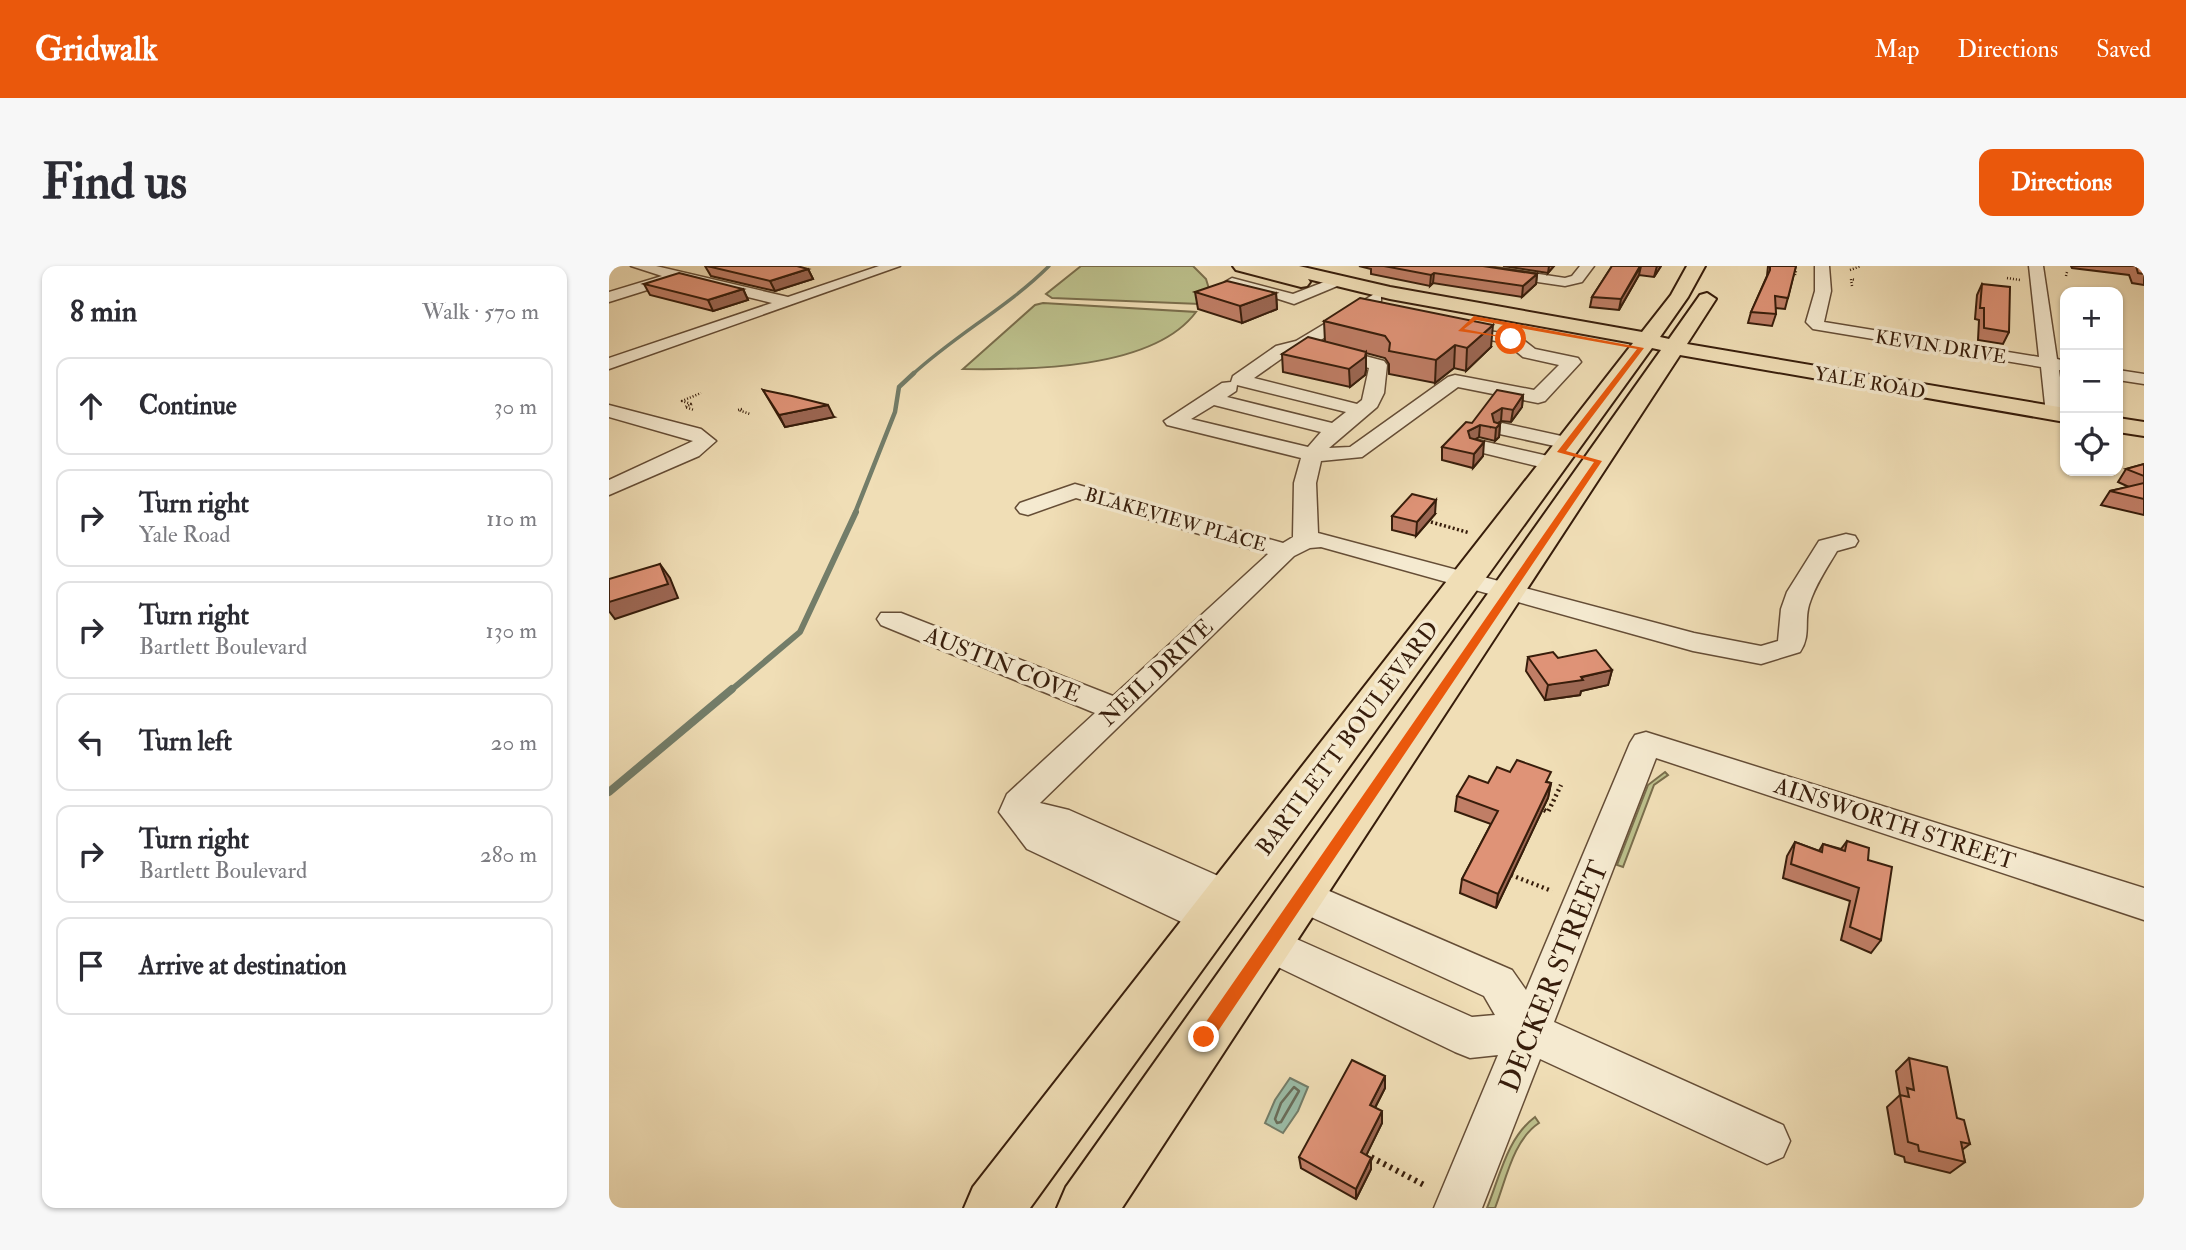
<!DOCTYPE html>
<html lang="en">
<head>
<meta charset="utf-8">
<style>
	body { margin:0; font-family:"IM FELL Double Pica",serif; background:#f7f7f7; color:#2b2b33 }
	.controls { position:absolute; right:21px; top:21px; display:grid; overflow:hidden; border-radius:14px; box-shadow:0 2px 5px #0004 }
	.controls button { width:63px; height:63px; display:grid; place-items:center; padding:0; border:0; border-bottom:2px solid #e1e1e2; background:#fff; color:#2b2b33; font:35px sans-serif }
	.stop { position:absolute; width:21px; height:21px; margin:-16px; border:5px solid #ea580c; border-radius:50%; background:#fff }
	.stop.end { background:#ea580c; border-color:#fff; box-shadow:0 2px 7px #0008 }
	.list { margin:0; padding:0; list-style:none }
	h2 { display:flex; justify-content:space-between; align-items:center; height:91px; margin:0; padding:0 28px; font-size:30px }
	h2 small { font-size:23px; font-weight:400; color:#7c7c81 }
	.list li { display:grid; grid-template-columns:46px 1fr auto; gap:21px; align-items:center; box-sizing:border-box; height:98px; margin:0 14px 14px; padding:0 14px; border:2px solid #e1e1e2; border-radius:14px }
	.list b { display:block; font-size:26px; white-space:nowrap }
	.list p { margin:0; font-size:23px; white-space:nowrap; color:#7c7c81 }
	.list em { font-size:23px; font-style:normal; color:#7c7c81 }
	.icon { flex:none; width:38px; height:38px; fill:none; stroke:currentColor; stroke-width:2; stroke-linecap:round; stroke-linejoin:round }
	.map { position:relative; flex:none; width:1535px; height:942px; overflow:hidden; border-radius:14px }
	header { display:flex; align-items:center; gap:42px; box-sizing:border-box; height:98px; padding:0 35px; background:#ea580c; color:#fff }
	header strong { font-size:33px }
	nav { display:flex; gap:38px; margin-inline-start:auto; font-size:24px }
	.intro { display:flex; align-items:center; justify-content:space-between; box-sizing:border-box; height:168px; padding:0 42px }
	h1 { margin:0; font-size:49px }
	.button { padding:18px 32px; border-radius:14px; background:#ea580c; color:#fff; font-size:24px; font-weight:700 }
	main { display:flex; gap:42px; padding:0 42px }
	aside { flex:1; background:#fff; border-radius:14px; box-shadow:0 2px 5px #0004 }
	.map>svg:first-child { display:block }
</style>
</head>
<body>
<header>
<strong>Gridwalk</strong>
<nav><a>Map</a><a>Directions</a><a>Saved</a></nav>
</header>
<div class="intro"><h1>Find us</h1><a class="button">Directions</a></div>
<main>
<aside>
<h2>8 min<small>Walk · 570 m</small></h2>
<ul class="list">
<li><svg class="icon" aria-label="ahead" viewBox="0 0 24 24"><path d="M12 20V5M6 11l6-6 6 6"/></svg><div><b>Continue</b></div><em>30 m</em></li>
<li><svg class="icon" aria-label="right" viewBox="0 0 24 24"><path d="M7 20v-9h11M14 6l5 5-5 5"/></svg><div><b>Turn right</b><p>Yale Road</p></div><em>110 m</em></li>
<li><svg class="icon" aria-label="right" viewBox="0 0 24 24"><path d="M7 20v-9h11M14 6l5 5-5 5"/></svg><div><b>Turn right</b><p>Bartlett Boulevard</p></div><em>130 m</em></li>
<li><svg class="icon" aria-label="left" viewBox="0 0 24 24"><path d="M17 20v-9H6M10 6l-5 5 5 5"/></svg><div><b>Turn left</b></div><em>20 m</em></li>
<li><svg class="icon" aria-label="right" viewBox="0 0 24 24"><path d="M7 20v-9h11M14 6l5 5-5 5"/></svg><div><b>Turn right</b><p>Bartlett Boulevard</p></div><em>280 m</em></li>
<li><svg class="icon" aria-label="arrive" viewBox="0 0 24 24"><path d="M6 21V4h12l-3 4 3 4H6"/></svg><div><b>Arrive at destination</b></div></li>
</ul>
</aside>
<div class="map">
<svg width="1535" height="942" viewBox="0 0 1535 942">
	<rect width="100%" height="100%" fill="#f0deb6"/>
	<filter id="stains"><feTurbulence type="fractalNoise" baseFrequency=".00286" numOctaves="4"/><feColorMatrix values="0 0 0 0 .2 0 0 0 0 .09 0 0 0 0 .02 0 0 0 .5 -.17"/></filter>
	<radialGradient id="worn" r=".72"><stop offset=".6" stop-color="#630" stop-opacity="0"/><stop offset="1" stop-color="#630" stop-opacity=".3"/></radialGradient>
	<!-- green -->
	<g fill="#bcc08c" stroke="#7a6e4c" stroke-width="2">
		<path d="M472,0h112l13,13 4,13 -10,12 -148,-6 -6,-4z"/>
		<path d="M434,37l153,9c-43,58 -168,58 -233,57l72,-64z"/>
		<path d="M1056,506l3,3 -14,10 -31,82 -6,-2 31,-80z"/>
		<path d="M926,851l4,6c-26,17 -33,57 -44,85h-8c13,-32 20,-70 48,-91z"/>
	</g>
	<!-- water -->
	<path fill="#9bbda8" stroke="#737d69" stroke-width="2" d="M681,812l18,9 -10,24 -15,22 -18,-10 10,-23z"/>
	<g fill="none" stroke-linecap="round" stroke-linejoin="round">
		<!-- shore -->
		<path stroke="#696d5a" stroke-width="2.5" d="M685,821l5,4 -18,31 -4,1 -2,-4 6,-16z"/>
		<!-- stream-far3 -->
		<path stroke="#737d69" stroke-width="3.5" d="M303,109c43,-40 96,-68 137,-109"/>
		<!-- stream-far2 -->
		<path stroke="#737d69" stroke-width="4.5" d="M246,247l40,-101 4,-25 15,-14"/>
		<!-- stream-far1 -->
		<path stroke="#737d69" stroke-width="6" d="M121,425l70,-59 56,-120"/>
		<!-- stream -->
		<path stroke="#737d69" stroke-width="8" d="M0,526l123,-103"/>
		<!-- minor casing -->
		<g stroke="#654d36" stroke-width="3">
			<g id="minor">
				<path d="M22,0h25l132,31 91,-31h21l-291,103v-11l163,-55 -93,-23 -70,22v-10l53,-16z"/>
				<path d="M841,0h36l79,12 7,-2 8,-10h14l-12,16 -17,4 -108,-16z"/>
				<path d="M1206,0h14l2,25 -7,31 215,35 -10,-91h14l14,93 8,2v10l-6,-1 6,45 -9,5 -10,-6 -5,-47 -228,-38 -7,-7 9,-31z"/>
				<path d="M728,11l7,4 -2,3 -48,20 -69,-22 7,-4 61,16z"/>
				<path d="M767,27l5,2v6l-65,42 68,18 3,4 -3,28 -7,14 -48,41 21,-1 98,-70 7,-2 79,15 25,-25 -36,-8 -17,-14 -62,-12v-6l73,10 18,14 43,9 3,4 -36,39 -7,2 -80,-16 -96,70 -41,4 -5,22 2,50 376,100 67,13 17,-5 3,-32 6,-17 32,-51 27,-7 9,2 3,5 -3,5 -18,5c-10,17 -22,34 -28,54 -5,17 2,31 -9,47l-39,12 -68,-13 -372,-104 -11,1 -16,8 -254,247 29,7 172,76 6,11 -6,11 -15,4 4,8 -5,12 -14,4 -184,-87 -28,-37 8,-18 88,-81 -214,-88 -4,-6 4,-6h20l212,83 155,-142 -192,-56 -48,17 -8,-2 -4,-5 4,-5 55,-19 208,59 10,-6 1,-54 7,-25 -134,-33 -3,-4 58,-38 9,-1 2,-6 43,-30 20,-5zM693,84l67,18 -7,32 -5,4 -103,-26 34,-24zM628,119l109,27 -14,11 -105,-26 9,-6zM605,139l107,27 -13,15 -117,-28z"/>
				<path d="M1509,104l26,4v10l-26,-4z"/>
				<path d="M0,139l92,24 15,12 -17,15 -90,39v-15l84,-39 -84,-24z"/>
				<path d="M893,157l73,16 3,4 -10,6 -73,-16 -3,-4z"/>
				<path d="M869,174l83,19 3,5 -11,6 -82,-20 -3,-4z"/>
				<path d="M1037,466l498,156v32l-488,-162 -102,264 229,103 7,16 -7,16 -16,7 -227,-105 -58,149h-48l64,-153 -28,3 -15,-6 -202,-97 -6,-12 6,-12 14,-5 205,91 23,-2 -11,-19 -197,-90 -6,-11 6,-11 13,-5 13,5 199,86 14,20 104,-247 5,-8z"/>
			</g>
		</g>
		<!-- major casing -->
		<g stroke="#371d0b" stroke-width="4">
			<g id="major">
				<path d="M624,0h66l91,21 252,45 29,-37 16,-29h18l-17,31 -28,40 9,2 31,-44 7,-2 9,6 -29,45 378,64v14l-385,-67 -558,853h-65l9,-21 595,-837 -9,-2 -622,860h-66l9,-21 660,-844 -243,-44 -82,-20 2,3 -3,4 -6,1 -65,-17z"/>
				<path d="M1509,152l26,4v14l-26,-4z"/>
			</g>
		</g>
		<!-- path-far3 -->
		<g stroke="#371d0b" stroke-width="2.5" stroke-dasharray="1 2" stroke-linecap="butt">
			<path d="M1241,4l11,-4"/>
			<path d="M1186,9l1,-4"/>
			<path d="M1457,10l1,-4"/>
			<path d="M1398,12l13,2"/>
			<path d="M1243,20l-1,-7 4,1"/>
			<path d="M82,138l-9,-3 19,-8"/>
			<path d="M83,138l-7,3 9,3"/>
			<path d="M133,143l-4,1 12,4"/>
		</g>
		<!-- path-far2 -->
		<path stroke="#371d0b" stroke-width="3.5" stroke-dasharray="2 2.5" stroke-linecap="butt" d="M822,256l39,11"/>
		<!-- path-far1 -->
		<g stroke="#371d0b" stroke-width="4.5" stroke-dasharray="2 3.5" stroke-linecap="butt">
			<path d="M935,544l4,2 13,-27"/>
			<path d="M902,609l41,16"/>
		</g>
		<!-- path -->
		<path stroke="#371d0b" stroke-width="6" stroke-dasharray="2.5 4.5" stroke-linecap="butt" d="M756,888l59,31"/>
		<!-- minor -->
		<use href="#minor" fill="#f5ead0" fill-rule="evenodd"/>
		<!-- major -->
		<use href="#major" fill="#f0deb6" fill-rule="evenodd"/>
	</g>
	<!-- wall -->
	<g fill="#c07e66" stroke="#371d0b" stroke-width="2">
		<path d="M96,0l103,3 5,10 -38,12 -64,-15z"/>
		<path d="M750,0h124l54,8 -1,10 -14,13 -89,-14 -3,3 -59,-12v-5z"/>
		<path d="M894,0h51l-6,7z"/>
		<path d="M1003,0h49l-7,11 -15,-2 -20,35 -29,-3 2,-10z"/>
		<path d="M1159,0h28l-11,43 -10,-1 1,6 -4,12 -24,-3 3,-11 16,-36z"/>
		<path d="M1462,0h73v19l-12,-2 -3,-8 -57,-7z"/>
		<path d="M35,18l99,5 5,11 -35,11 -63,-16z"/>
		<path d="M1373,18l27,48 -6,12 -25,-4 1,-20 -4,-1 2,-24z"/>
		<path d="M586,26l81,1 1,16 -35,14 -44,-14z"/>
		<path d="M715,55l167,26 -25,24 -12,-3 -19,15 -46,-9v-10l-4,-6 -19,-5v17l-1,5 -15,12 -67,-15 -1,-18 43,-12z"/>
		<path d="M154,124l71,27 -49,10z"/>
		<path d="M914,129l-1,12 -11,15 -10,-1 -4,2 3,1 -1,13 -4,4 -16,-4 -5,3 9,16 -10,12 -31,-8v-13l30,-24z"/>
		<path d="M1535,198v51l-43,-10 9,-14 19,-4 -11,-5 8,-13z"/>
		<path d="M826,248l-19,22 -24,-6v-14z"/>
		<path d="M919,391l30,1 54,12 -4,15 -27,6 -1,4 -35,5 -19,-29z"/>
		<path d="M901,506l41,11 -3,15 -52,110 -36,-15 2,-14 29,-55 -36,-13 2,-15 31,-13z"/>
		<path d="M1238,575l21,19 13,80 -10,13 -30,-13 9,-39 -67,-23 4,-22 8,-14 24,9 4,-7 18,5z"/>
		<path d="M1300,792l48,60 13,26 -8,6 3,12 -15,11 -45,-11 -1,-5 -9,-3 -8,-47 13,-12 -4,-24z"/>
		<path d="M776,822l-10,20 7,15 -16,32 5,3v11l-15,30 -55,-31 -2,-11z"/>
	</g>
	<!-- shaded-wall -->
	<g fill="#9c6753" stroke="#371d0b" stroke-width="2">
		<path d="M940,0h5l-6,7z"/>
		<path d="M1032,0l-2,9 -20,35 2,-11z"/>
		<path d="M1048,0h4l-7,11z"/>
		<path d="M199,3l5,10 -38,12 -5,-10z"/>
		<path d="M825,7l-1,10 -3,3 1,-11z"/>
		<path d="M928,8l-1,10 -14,13 1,-11z"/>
		<path d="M134,23l5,11 -35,11 -5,-11z"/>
		<path d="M667,27l1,16 -35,14 -2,-17z"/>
		<path d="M884,59l-2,22 -25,24 1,-23z"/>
		<path d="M846,79l-1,23 -19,15 1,-23z"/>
		<path d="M757,86v18l-1,5 -15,12 -1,-18z"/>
		<path d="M914,129l-1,12 -11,15 2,-12z"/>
		<path d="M219,139l6,12 -49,10 -6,-12z"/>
		<path d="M893,142l-1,13 -10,6 1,-13z"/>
		<path d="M891,158l-1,13 -4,4 1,-13z"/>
		<path d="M871,159l-1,12 -12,7 1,-13z"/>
		<path d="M875,176l-1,14 -10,12 1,-14z"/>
		<path d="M827,234l-1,14 -19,22 1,-14z"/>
		<path d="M51,298l10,14 8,20 -63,21 -6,-8v-9z"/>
		<path d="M1003,404l-4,15 -27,6 -1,4 -35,5 3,-15z"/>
		<path d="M942,517l-3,15 -52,110 2,-14z"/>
		<path d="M776,810v12l-15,29v-12z"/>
		<path d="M773,845v12l-20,41 -1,-12z"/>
		<path d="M762,892v11l-15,30v-10z"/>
	</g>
	<!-- building -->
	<g fill="#df9377" stroke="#371d0b" stroke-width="2">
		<path d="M98,0h90l11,3 -38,12z"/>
		<path d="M775,0h99l54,8 -14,12 -89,-13 -3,2z"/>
		<path d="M1003,0h28l-19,33 -29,-2z"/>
		<path d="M1161,0h26l-8,32 -13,-2 1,18 -25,-2 19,-42z"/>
		<path d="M1527,0h8v8l-6,-1z"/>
		<path d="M70,7l64,16 -35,11 -64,-16z"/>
		<path d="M618,15l49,12 -36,13 -45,-14z"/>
		<path d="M1373,18l28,3 -1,45 -25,-4v-20h-4z"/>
		<path d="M751,32l133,27 -26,23 -12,-3 -19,15 -47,-9 1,-8 -5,-7 -61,-15z"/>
		<path d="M699,71l58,15 -1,5 -16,12 -67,-15z"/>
		<path d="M154,124l29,6 36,9 -49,10z"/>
		<path d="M888,124l26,5 -10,15 -11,-2 -10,6 2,8 6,2 -4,4 -16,-3 -12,6 2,7 14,4 -10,12 -32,-7 24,-25 6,1z"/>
		<path d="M1535,198v12l-18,-7z"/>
		<path d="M1535,217v16l-34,-8z"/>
		<path d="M803,228l24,6 -19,22 -25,-6z"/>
		<path d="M51,298l8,20 -59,18v-23z"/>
		<path d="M987,384l16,20 -31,7 2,3 -35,5 -20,-28 25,-5 5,6z"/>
		<path d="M908,494l34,12 -5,10 5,1 -53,111 -36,-15 36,-68 -41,-15 12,-20 19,7 9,-16 13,5z"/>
		<path d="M1238,575l22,7 -1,12 24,7 -11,73 -31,-13 9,-39 -68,-24 4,-22 27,10 1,-8 22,7z"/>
		<path d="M1300,792l38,9 10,51 7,2 6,24 -9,-2 4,20 -46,-11 -1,-6 -10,-3 -8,-47 9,2 -2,-9 7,2z"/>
		<path d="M743,794l33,16 -15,29 12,6 -21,41 10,6 -15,31 -57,-32z"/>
	</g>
	<!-- route -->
	<path fill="#ea580c" d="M865,50l170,32 -78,103 36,10 -392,582 -6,2 -5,-2v-11l395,-570 -37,-10 80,-103 -161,-29 -12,9 51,10 -57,-8z"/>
	<g text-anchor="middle" stroke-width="7" stroke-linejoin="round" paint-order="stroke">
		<!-- far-street labels -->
		<g font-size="19" fill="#371d0b" stroke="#f5ead0">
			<text transform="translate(1332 80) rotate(9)" y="7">KEVIN DRIVE</text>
			<text transform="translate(1261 116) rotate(10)" y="7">YALE ROAD</text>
			<text transform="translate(567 253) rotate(16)" y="7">BLAKEVIEW PLACE</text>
		</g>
		<!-- street labels -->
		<g font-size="23" fill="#371d0b" stroke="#f5ead0">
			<text transform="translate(394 398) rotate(22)" y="8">AUSTIN COVE</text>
			<text transform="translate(547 406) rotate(-43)" y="8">NEIL DRIVE</text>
			<text transform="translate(738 472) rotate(-53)" y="8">BARTLETT BOULEVARD</text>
			<text transform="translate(1286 557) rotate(18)" y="8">AINSWORTH STREET</text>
		</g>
		<!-- near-street labels -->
		<g font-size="28" fill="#371d0b" stroke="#f5ead0">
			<text transform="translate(944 710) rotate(-68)" y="10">DECKER STREET</text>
		</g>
	</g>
	<rect width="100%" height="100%" filter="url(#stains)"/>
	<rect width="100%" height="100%" fill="url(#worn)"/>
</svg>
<div class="controls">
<button>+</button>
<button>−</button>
<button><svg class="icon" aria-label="locate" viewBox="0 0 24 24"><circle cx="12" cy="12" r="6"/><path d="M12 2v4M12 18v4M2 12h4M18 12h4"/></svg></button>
</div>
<div class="stop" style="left:902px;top:73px"></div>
<div class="stop end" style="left:595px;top:771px"></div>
</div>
</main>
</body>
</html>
